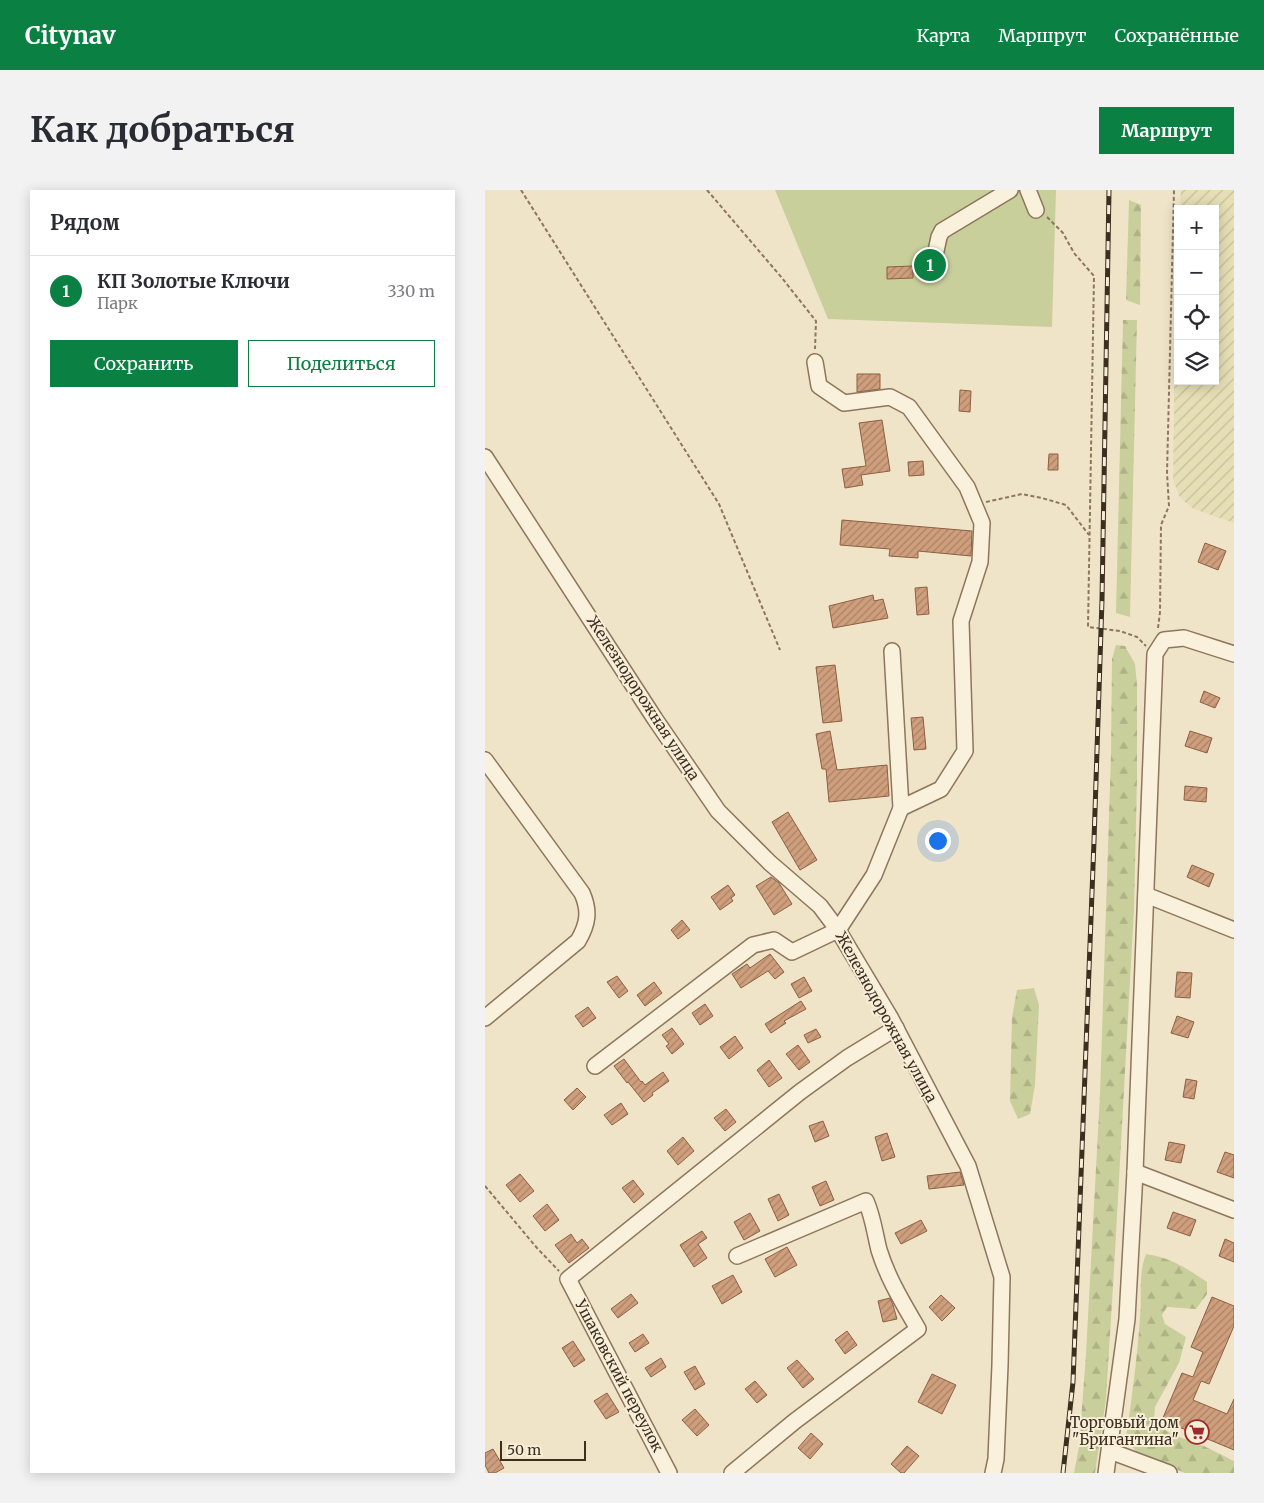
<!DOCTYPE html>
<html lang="ru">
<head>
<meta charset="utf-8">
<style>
	body { margin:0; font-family:Merriweather,serif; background:#f2f2f3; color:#2b2b33 }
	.controls { position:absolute; right:15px; top:15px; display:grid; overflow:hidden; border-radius:0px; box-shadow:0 2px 12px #0003 }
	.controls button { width:45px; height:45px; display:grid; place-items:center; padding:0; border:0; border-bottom:1px solid #e1e1e2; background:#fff; color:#2b2b33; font:25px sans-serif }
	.scale { position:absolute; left:15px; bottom:12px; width:86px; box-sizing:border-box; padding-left:5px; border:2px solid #3d2e20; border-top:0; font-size:14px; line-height:18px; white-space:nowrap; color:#3d2e20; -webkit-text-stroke:4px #f7eed8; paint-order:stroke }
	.you { position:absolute; left:452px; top:650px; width:18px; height:18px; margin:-12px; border:4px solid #fff; border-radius:50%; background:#1a73e8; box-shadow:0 0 0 8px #1a73e833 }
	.badge { display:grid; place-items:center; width:32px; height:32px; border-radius:50%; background:#0b8043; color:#fff; font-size:16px; font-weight:700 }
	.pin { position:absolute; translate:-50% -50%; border:2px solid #fff; box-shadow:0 1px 5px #0006 }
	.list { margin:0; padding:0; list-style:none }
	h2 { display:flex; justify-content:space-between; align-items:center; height:65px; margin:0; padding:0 20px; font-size:21px }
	h2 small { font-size:16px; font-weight:400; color:#7c7c81 }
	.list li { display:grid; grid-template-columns:32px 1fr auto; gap:15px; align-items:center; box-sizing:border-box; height:70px; padding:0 20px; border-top:1px solid #e1e1e2 }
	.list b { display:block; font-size:19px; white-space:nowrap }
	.list p { margin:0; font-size:16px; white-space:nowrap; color:#7c7c81 }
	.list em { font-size:16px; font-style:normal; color:#7c7c81 }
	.actions { display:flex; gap:10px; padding:15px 20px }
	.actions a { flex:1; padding:11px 0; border:1px solid #0b8043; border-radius:0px; text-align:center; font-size:18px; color:#0b8043 }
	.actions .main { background:#0b8043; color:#fff }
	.icon { flex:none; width:28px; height:28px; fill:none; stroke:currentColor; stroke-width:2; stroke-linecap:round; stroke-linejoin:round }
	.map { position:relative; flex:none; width:749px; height:1283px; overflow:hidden; border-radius:0px }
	header { display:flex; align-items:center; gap:30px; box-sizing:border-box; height:70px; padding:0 25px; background:#0b8043; color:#fff }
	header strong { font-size:24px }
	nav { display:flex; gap:28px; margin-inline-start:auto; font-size:18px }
	.intro { display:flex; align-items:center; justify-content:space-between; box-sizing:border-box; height:120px; padding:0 30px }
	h1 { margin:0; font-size:35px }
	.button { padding:12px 22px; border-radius:0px; background:#0b8043; color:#fff; font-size:18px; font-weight:700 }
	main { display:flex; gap:30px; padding:0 30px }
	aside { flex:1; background:#fff; border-radius:0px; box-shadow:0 2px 12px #0003 }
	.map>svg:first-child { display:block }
</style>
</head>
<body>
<header>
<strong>Citynav</strong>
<nav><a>Карта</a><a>Маршрут</a><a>Сохранённые</a></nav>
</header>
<div class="intro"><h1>Как добраться</h1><a class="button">Маршрут</a></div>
<main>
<aside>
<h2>Рядом<small></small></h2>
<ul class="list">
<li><span class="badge">1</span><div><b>КП Золотые Ключи</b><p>Парк</p></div><em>330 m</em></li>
</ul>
<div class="actions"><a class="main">Сохранить</a><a>Поделиться</a></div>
</aside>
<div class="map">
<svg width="749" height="1283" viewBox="0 0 749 1283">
	<defs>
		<pattern id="farmland-furrows" width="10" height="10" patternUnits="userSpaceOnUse" patternTransform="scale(1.25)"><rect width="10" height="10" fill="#e6deb5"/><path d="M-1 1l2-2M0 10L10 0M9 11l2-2" fill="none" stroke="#c6bf9b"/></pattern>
		<pattern id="forest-firs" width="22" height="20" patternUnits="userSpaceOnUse" patternTransform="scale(1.25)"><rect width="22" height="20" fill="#c9cf9b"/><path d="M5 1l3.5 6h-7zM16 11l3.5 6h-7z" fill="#aeb285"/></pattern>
		<pattern id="building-hatch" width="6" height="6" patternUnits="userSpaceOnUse" patternTransform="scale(1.25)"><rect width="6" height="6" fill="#cf9f7d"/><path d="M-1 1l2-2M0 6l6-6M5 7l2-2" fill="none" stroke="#a98266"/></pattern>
	</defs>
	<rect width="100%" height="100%" fill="#f0e4c8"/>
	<!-- farmland -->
	<path fill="url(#farmland-furrows)" d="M696,0h53v333l-40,-14 -9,-7 -6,-6 -6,-17 1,-79v-67l4,-77v125h37v-172h-35z"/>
	<!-- green -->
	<path fill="#c9cf9b" d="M290,0h281l-4,137 -224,-8z"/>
	<!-- forest -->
	<g fill="url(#forest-firs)">
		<path d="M644,10l12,5 -1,100 -14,-5z"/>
		<path d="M638,130h14l-7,297 -14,-4z"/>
		<path d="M631,455l9,1 10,18 2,21v94l-3,130 -20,361 -8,129 -11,74h-21l5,-26 7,-93 14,-260 11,-340 1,-95z"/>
		<path d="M549,798l5,17 -4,80 -5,29 -12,5 -8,-18 2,-84 5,-27z"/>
		<path d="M661,1064c26,4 40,14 61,28v12l-11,15 -29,-2 -5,8 3,9 21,13 -7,26 -24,44 -1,14 17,13 33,12 30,15v12h-49l-48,-20 -11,-16c6,-39 11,-79 14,-118 2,-22 -2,-45 6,-65z"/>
	</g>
	<!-- building -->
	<g fill="url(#building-hatch)" stroke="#8d5f41">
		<path d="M428,76v12l-26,1v-12z"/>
		<path d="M372,184h23v15l-23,3z"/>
		<path d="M475,200l11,1 -1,21 -11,-1z"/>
		<path d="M397,230l8,51 -29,4 2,10 -18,3 -3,-19 24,-3 -7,-43z"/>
		<path d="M564,264h9v16h-10z"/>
		<path d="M438,271l1,14 -15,1 -1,-14z"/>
		<path d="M357,330l130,11 -1,25 -53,-5v7l-29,-2 1,-7 -50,-4z"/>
		<path d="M720,353l21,8 -8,19 -20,-8z"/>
		<path d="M442,397l2,27 -12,1 -2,-27z"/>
		<path d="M388,405l1,6 9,-2 5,19 -55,10 -4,-22z"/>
		<path d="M350,475l7,56 -19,2 -7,-56z"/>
		<path d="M719,501l16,7 -5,10 -15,-6z"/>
		<path d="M438,527l3,32 -12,1 -3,-32z"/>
		<path d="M345,541l7,39 50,-5 2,31 -60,6 -3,-33h-4l-6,-35z"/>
		<path d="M705,541l22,7 -5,15 -22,-7z"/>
		<path d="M700,596l22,2 -1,14 -22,-2z"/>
		<path d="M303,622l29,48 -17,10 -28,-48z"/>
		<path d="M707,675l22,9 -5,13 -22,-10z"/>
		<path d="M286,687l8,6 13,21 -18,11 -18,-29z"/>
		<path d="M243,695l7,10 -4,3 2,3 -13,9 -9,-13z"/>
		<path d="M197,730l8,10 -12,9 -7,-9z"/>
		<path d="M285,764l14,18 -9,7 -7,-8 -27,17 -9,-14 15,-10 3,4z"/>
		<path d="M692,782l15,1 -2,25 -15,-1z"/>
		<path d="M132,786l11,15 -9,7 -12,-16z"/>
		<path d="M319,787l8,14 -13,7 -8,-14z"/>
		<path d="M169,792l8,11 -17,13 -8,-11z"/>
		<path d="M316,811l5,8 -22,12 2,2 -15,10 -6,-9z"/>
		<path d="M220,814l8,12 -13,9 -8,-12z"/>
		<path d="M103,817l8,11 -13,9 -8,-11z"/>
		<path d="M692,826l17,6 -6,16 -17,-5z"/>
		<path d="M187,838l12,16 -12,10 -6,-8 3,-2 -7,-9z"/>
		<path d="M331,839l5,8 -13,6 -4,-8z"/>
		<path d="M250,846l8,12 -14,11 -9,-12z"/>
		<path d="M313,855l12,17 -11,8 -13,-16z"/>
		<path d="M139,869l17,23 1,-1 3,4 18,-13 6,9 -17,12 1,2 -9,7 -16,-20 -1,1 -13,-17z"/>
		<path d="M284,870l13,18 -13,9 -12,-17z"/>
		<path d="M701,889l11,2 -3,18 -11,-2z"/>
		<path d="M92,898l9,9 -13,13 -9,-10z"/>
		<path d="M136,913l7,11 -16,11 -8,-10z"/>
		<path d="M241,919l10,13 -11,9 -11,-13z"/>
		<path d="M338,931l6,15 -14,6 -6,-16z"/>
		<path d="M402,943l8,24 -13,4 -7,-24z"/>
		<path d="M198,947l11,14 -16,14 -11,-14z"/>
		<path d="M684,952l16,3 -4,18 -16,-3z"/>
		<path d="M740,962l9,3v23l-17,-6z"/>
		<path d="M475,982l4,13 -35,4 -2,-13z"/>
		<path d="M35,984l14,17 -14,11 -14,-17z"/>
		<path d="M148,990l11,14 -10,9 -12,-15z"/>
		<path d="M341,991l8,19 -14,6 -8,-19z"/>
		<path d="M294,1004l10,21 -11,6 -10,-22z"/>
		<path d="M62,1014l12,16 -14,11 -12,-15z"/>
		<path d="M688,1022l23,8 -6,16 -23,-8z"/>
		<path d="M265,1023l10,18 -16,9 -10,-18z"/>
		<path d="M436,1030l6,11 -26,13 -6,-11z"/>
		<path d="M217,1041l5,7 -9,6 9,14 -13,9 -14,-22z"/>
		<path d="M86,1044l6,9 5,-4 7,9 -20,15 -14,-18z"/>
		<path d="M740,1049l9,4v19l-15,-6z"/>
		<path d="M302,1057l10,18 -22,12 -10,-18z"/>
		<path d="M248,1085l9,17 -20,12 -10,-18z"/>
		<path d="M146,1104l7,9 -20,15 -7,-9z"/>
		<path d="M456,1105l14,13 -13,13 -13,-14z"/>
		<path d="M727,1107l22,9v20l-25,58 -8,-3 -8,19 34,14 7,-15v51l-72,-30 20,-47 11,4 10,-25 -12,-5z"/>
		<path d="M405,1108l3,7 4,14 -14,3 -5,-21z"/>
		<path d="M362,1141l10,14 -12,9 -10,-14z"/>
		<path d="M158,1144l6,9 -14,9 -6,-9z"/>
		<path d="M88,1151l12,19 -11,7 -12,-19z"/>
		<path d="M176,1168l5,9 -15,10 -6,-9z"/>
		<path d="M312,1170l17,19 -11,9 -16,-20z"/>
		<path d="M210,1176l10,18 -10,6 -11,-18z"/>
		<path d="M447,1184l24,11 -14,29 -24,-12z"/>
		<path d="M270,1191l12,14 -10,8 -12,-14z"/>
		<path d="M122,1203l12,19 -13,7 -12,-18z"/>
		<path d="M210,1219l14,16 -12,11 -15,-16z"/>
		<path d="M326,1243l12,11 -13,15 -12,-11z"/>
		<path d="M422,1256l12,10 -15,17h-3l-10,-9z"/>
		<path d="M8,1259l11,19 -9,5h-6l-4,-8v-12z"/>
	</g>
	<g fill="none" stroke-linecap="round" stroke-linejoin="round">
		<!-- minor casing -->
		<g stroke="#8d765c" stroke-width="18">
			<g id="minor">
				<path d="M543,0l8,20"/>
				<path d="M451,61l3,-14 3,-6 68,-41"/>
				<path d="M330,172l4,24 25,17 46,-6 19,10 58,80 15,36 -2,39 -19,59 4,130 -24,38 -40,19"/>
				<path d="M0,267l170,262 63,92 52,52 50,43 18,24 52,87 78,149 34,111 -2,88 -4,94 -3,14"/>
				<path d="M0,570l97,133c8,18 6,31 -4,48l-93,77"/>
				<path d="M661,705l88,35"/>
				<path d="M110,876l158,-121 21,-5 18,12 46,-22 36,-55 27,-67 -9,-157"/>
				<path d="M650,982l99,38"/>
				<path d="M625,1261l59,22"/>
				<path d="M184,1283l-101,-194 232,-187 47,-34 49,-30"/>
				<path d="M247,1283l63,-52 123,-92c-15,-26 -30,-50 -39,-79 -4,-16 -6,-33 -13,-49l-129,55"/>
				<path d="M621,1283l21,-154 8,-147 20,-518 9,-14 20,-2 50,16"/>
			</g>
		</g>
		<!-- path -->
		<g stroke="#8d765c" stroke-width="2" stroke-dasharray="4 2.5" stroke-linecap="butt">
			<path d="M36,0l198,314 61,146"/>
			<path d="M222,0l75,88 34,43 -1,28"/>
			<path d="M562,27l16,16 11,20 20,23 -6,351 32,4 17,6 9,9"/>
			<path d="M501,312l36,-8 20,4 24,7 23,30"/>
			<path d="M673,438l2,-16 1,-87 8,-19 -2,-33 7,-283"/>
			<path d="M0,996l52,62 22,23"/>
		</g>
		<!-- minor -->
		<use href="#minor" stroke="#faf1dc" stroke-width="15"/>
		<!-- rail casing -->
		<g stroke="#3d2e20" stroke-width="5">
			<path id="rail" d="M578,1283l10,-91 21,-541 8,-241 7,-410"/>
		</g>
		<!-- rail -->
		<use href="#rail" stroke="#f7eed8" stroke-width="3" stroke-dasharray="9" stroke-linecap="butt"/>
	</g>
	<!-- icons -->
	<defs>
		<g id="supermarket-ring" transform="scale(1.25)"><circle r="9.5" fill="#f7eed8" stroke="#9e2a2b" stroke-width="1.5"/><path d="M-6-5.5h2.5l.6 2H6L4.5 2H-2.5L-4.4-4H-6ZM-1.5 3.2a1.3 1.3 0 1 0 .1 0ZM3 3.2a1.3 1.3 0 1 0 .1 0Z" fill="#9e2a2b"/></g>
	</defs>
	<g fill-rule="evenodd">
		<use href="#supermarket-ring" x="712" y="1242"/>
	</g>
	<g text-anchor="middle" stroke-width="4" stroke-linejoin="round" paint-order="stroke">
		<!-- street labels -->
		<g font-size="15" fill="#3d2e20" stroke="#f7eed8">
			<text transform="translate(158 508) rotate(57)" y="5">Железнодорожная улица</text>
			<text transform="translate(401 827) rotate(61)" y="5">Железнодорожная улица</text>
			<text transform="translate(134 1186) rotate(62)" y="5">Ушаковский переулок</text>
		</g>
		<!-- poi labels -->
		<g font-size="15" fill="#3d2e20" stroke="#f7eed8" text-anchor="end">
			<text x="694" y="1238">Торговый дом<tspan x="694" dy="17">"Бригантина"</tspan></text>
		</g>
	</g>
</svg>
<div class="controls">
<button>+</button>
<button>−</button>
<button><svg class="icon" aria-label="locate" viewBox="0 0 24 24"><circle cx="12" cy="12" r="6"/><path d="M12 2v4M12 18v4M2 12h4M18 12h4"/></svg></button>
<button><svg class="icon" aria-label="layers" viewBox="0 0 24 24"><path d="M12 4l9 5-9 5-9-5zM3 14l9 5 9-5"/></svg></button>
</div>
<div class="scale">50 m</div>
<div class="you"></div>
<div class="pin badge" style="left:445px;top:75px">1</div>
</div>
</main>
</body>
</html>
